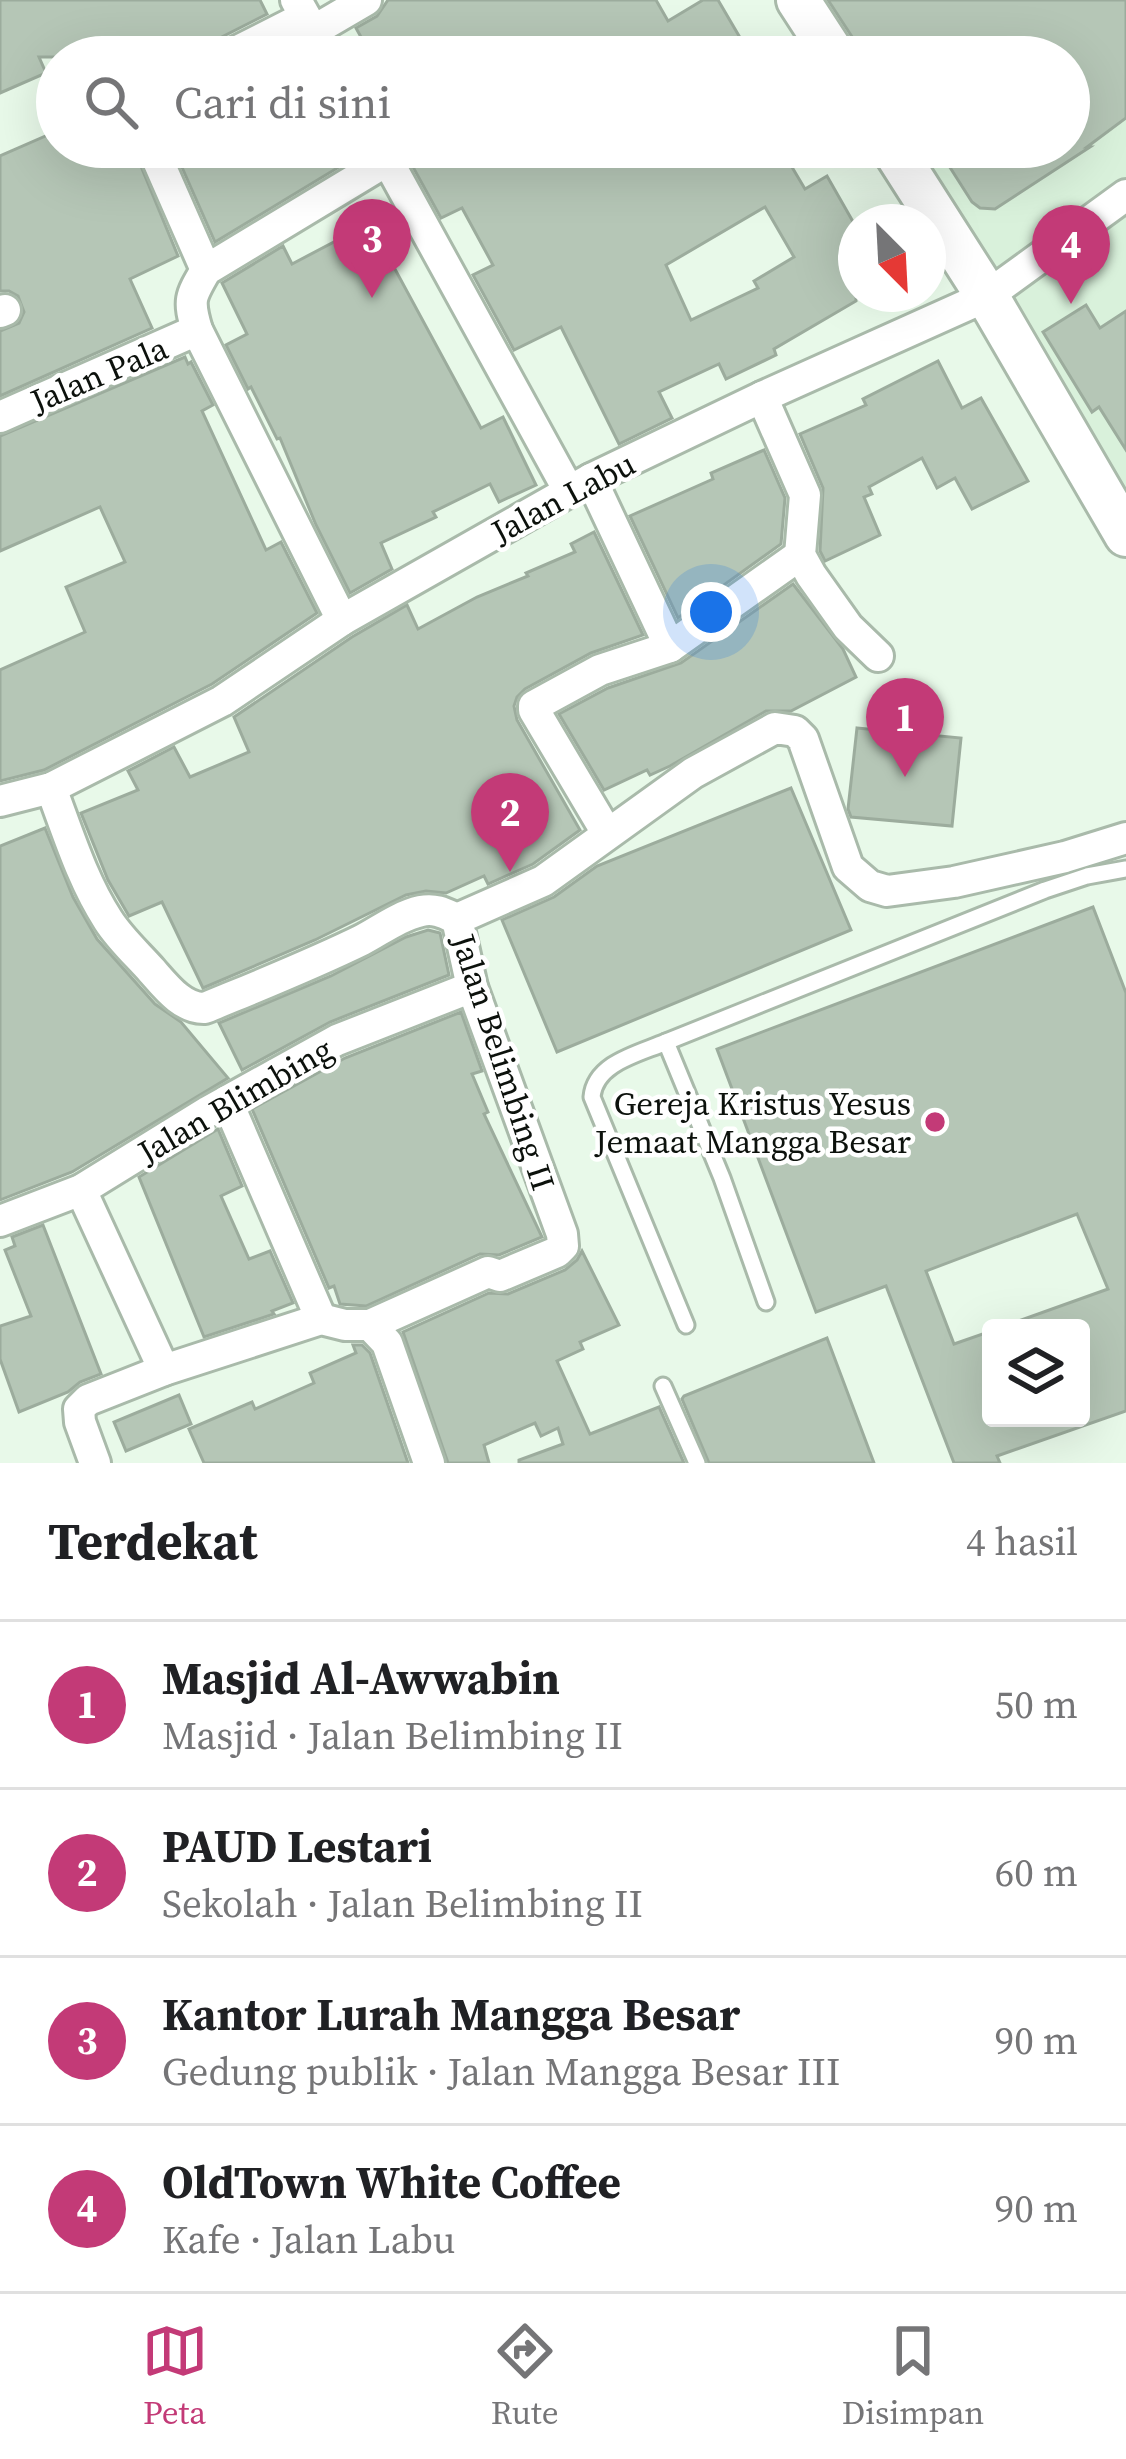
<!DOCTYPE html>
<html lang="id">
<head>
<meta charset="utf-8">
<style>
	body { margin:0; font-family:"Source Serif 4",serif; background:#f2f2f2; color:#202124 }
	.controls { position:absolute; right:36px; bottom:36px; display:grid; overflow:hidden; border-radius:12px; box-shadow:0 12px 48px #0002 }
	.controls button { width:108px; height:108px; display:grid; place-items:center; padding:0; border:0; border-bottom:3px solid #e0e0e0; background:#fff; color:#202124; font:60px sans-serif }
	.compass { position:absolute; left:838px; top:204px; width:108px; height:108px; border-radius:50%; background:#fff; box-shadow:0 12px 48px #0002; rotate:156deg }
	.you { position:absolute; left:711px; top:612px; width:42px; height:42px; margin:-30px; border:9px solid #fff; border-radius:50%; background:#1a73e8; box-shadow:0 0 0 18px #1a73e833 }
	.badge { display:grid; place-items:center; width:78px; height:78px; border-radius:50%; background:#c33a77; color:#fff; font-size:39px; font-weight:700 }
	.pin { position:absolute; translate:-50% -99px; filter:drop-shadow(0 3px 6px #0008) }
	.pin::after { content:''; position:absolute; top:63px; width:42px; height:36px; background:inherit; clip-path:polygon(0 0,100% 0,50% 100%) }
	.list { margin:0; padding:0; list-style:none }
	h2 { display:flex; justify-content:space-between; align-items:center; height:156px; margin:0; padding:0 48px; font-size:51px }
	h2 small { font-size:39px; font-weight:400; color:#757577 }
	.list li { display:grid; grid-template-columns:78px 1fr auto; gap:36px; align-items:center; box-sizing:border-box; height:168px; padding:0 48px; border-top:3px solid #e0e0e0 }
	.list b { display:block; font-size:45px; white-space:nowrap }
	.list p { margin:0; font-size:39px; white-space:nowrap; color:#757577 }
	.list em { font-size:39px; font-style:normal; color:#757577 }
	.icon { flex:none; width:66px; height:66px; fill:none; stroke:currentColor; stroke-width:2; stroke-linecap:round; stroke-linejoin:round }
	.map { position:relative; flex:none; width:1126px; height:1463px; overflow:hidden }
	.search { position:absolute; background:#fff; box-shadow:0 12px 48px #0002; left:36px; right:36px; top:36px; height:132px; display:flex; align-items:center; gap:30px; box-sizing:border-box; padding:0 42px; border-radius:66px; color:#757577; font-size:45px }
	.sheet { height:828px; background:#fff }
	nav { display:flex; justify-content:space-around; align-items:center; box-sizing:border-box; height:168px; border-top:3px solid #e0e0e0; background:#fff; font-size:33px; color:#757577 }
	nav a { display:grid; justify-items:center; gap:6px }
	nav .on { color:#c33a77 }
	.map>svg:first-child { display:block }
</style>
</head>
<body>
<div class="map">
<svg width="1126" height="1463" viewBox="0 0 1126 1463">
	<rect width="100%" height="100%" fill="#e8f9e9"/>
	<!-- built -->
	<path fill="#d9f1db" d="M807,0h319v516l-228,-369h171v-90h-227z"/>
	<!-- building -->
	<g fill="#b5c6b6" stroke="#9cac9d" stroke-width="3" fill-rule="evenodd">
		<path d="M0,0h260l7,14 -51,26 -7,7 -2,10h-168l7,16 -46,20z"/>
		<path d="M388,0h268l12,21 35,-21h15l24,41 -27,16h-343l-16,-29 21,-12z"/>
		<path d="M828,0h298v118l-39,29h3l-95,62 -15,-1 -8,-6 -35,-55h132v-90h-209l-4,-14z"/>
		<path d="M57,131v16h30l7,17 39,-17 45,109 -48,23 22,49 -152,68v-65l19,-8 5,-11 -6,-16 -9,-5h-9v-135z"/>
		<path d="M173,147h188l1,6 -147,89z"/>
		<path d="M402,147h378l25,42 22,-13 29,51v74l-82,48 2,6 -50,24 -7,-15 -60,28 13,26 -53,26 -58,-117 -47,23 -41,-75 20,-10 -31,-57 -21,10zM765,207l29,50 -40,24 4,7 -67,32 -25,-55z"/>
		<path d="M370,223l111,205 22,-11 33,68 -37,17 -9,-18 -57,28 3,5 -55,26 11,26 -42,24 -34,-68 -36,-87 -3,1 -26,-52 -3,2 -22,-44 21,-11 -25,-51 61,-37 9,18z"/>
		<path d="M1086,305l14,23 26,-17v139l-27,-43 -7,5 -49,-80z"/>
		<path d="M185,357l3,7 3,-2 22,43 -11,6 64,139 15,-8 36,71 -105,71 -168,86 -44,11v-111l85,-38 -19,-45 59,-25 -25,-55 -100,44v-115z"/>
		<path d="M938,361l24,47 19,-10 47,83 -56,28 -17,-31 -18,10 -15,-30 -53,29 3,7 -8,3 16,38 -55,26 -5,-10 3,-63 -23,-54 66,-29 -3,-6z"/>
		<path d="M764,450l21,48 -4,46 -103,74 -48,-102 83,-37 -2,-6z"/>
		<path d="M594,532l49,103 -52,18 -66,36 -8,8 -3,9 3,14 63,110 -47,34 -45,20 -4,-8 -38,17 -20,-2 -20,4 -91,45 -112,48 -41,-86 -33,14 -21,-36 -27,-67 57,-23 -10,-19 46,-24 16,30 59,-25 -15,-35 118,-80 55,-32 11,24 59,-32 51,-21 -2,-3 49,-21 -4,-8z"/>
		<path d="M793,584l50,65 13,28 -65,34h-25l-96,55 -20,9 -3,-5 -43,20 -45,-76 49,-26 73,-25z"/>
		<path d="M857,728l104,10 -9,88 -101,-9 -3,-8z"/>
		<path d="M791,788l60,142 -294,122 -55,-132 52,-23 43,-31z"/>
		<path d="M45,828l28,69 24,42 58,65 26,18 47,56 -156,94 -72,28v-354z"/>
		<path d="M1093,907l33,86v418l-129,45 3,7h-46l-68,-177 -70,26 -99,-263zM1077,1214l31,75 -98,35 1,4h70v90h-90v-87l-37,13 -28,-73z"/>
		<path d="M428,930l12,3 9,42 -119,47 -88,48 -23,-47 112,-47 75,-39z"/>
		<path d="M461,1012l21,59 -10,3 16,38 -4,2 58,123 -43,18 -19,-1 -114,52 -26,-2 -6,-18 -5,2 -77,-179 93,-51z"/>
		<path d="M218,1129l24,57 -21,10 28,63 21,-8 23,52 -21,8 2,3 -70,23 -65,-160z"/>
		<path d="M43,1225l58,149 -21,8 -12,10 -49,20 -19,-53v-33l31,-10 -26,-66 10,-4 -3,-9z"/>
		<path d="M582,1251l37,74 -39,17 3,7 -26,12 33,73 69,-27 25,56h-165v-3l44,-16 -5,-16 -17,8 -6,-13 -51,22 5,18h-41l-45,-131 86,-39 19,1 57,-24 12,-10z"/>
		<path d="M827,1338l47,125h-165l-27,-64 2,-3z"/>
		<path d="M353,1345h9l8,8 38,110h-204l-15,-34 63,-27 3,7 59,-26 -4,-10 46,-20z"/>
		<path d="M179,1395l12,29 -65,27 -12,-29z"/>
	</g>
	<g fill="none" stroke-linecap="round" stroke-linejoin="round">
		<!-- lane casing -->
		<g stroke="#a9baaa" stroke-width="21">
			<g id="lane">
				<path d="M666,1042l56,136 44,124"/>
				<path d="M686,1325l-94,-228c3,-34 46,-43 74,-55l379,-152 42,-14 39,-7"/>
				<path d="M663,1386l34,77"/>
			</g>
		</g>
		<!-- street casing -->
		<g stroke="#a9baaa" stroke-width="36">
			<g id="street">
				<path d="M296,0l32,57"/>
				<path d="M313,31l53,-31"/>
				<path d="M226,57l79,-40"/>
				<path d="M152,147l54,123"/>
				<path d="M380,147l189,344"/>
				<path d="M0,312l5,-2"/>
				<path d="M762,397l43,98 -5,60 11,20 37,52 30,29"/>
				<path d="M0,417l197,-87"/>
				<path d="M591,479l79,168 130,-92"/>
				<path d="M342,620l-145,-290c-9,-30 -7,-33 9,-60l182,-110"/>
				<path d="M51,788c17,45 31,92 57,132 12,19 30,35 44,51 14,16 31,38 53,37 53,-22 106,-43 157,-68 19,-10 37,-24 59,-29 14,-3 23,2 36,8"/>
				<path d="M0,801l51,-13 171,-87 120,-81 249,-141 171,-82 225,-101 139,-101"/>
				<path d="M607,833l-73,-123v-4l66,-36 70,-23"/>
				<path d="M227,1101l94,218"/>
				<path d="M81,1190l83,180"/>
				<path d="M0,1221l81,-31 128,-79 128,-71 135,-53"/>
				<path d="M370,1325l17,18 42,120"/>
				<path d="M95,1463l-15,-41 -1,-13 9,-9 76,-30 157,-51 24,6h25l118,-53 12,4 57,-24 6,-6 -1,-12 -90,-247 -15,-68 86,-38 150,-108 82,-45 20,3 8,8 45,128 22,19 17,5 67,-9 111,-25 61,-19"/>
			</g>
		</g>
		<!-- secondary casing -->
		<g stroke="#a9baaa" stroke-width="48">
			<g id="secondary">
				<path d="M798,0l37,57"/>
				<path d="M892,147l95,149 139,239"/>
			</g>
		</g>
		<!-- lane -->
		<use href="#lane" stroke="#fff" stroke-width="15"/>
		<!-- street -->
		<use href="#street" stroke="#fff" stroke-width="30"/>
		<!-- secondary -->
		<use href="#secondary" stroke="#fff" stroke-width="42"/>
	</g>
	<!-- markers -->
	<circle fill="#c33a77" stroke="#fff" stroke-width="4.5" cx="935" cy="1122" r="12"/>
	<g text-anchor="middle" stroke-width="9" stroke-linejoin="round" paint-order="stroke">
		<!-- street labels -->
		<g font-size="33" fill="#0c110c" stroke="#fff">
			<text transform="translate(99 374) rotate(-23)" y="12">Jalan Pala</text>
			<text transform="translate(563 497) rotate(-28)" y="12">Jalan Labu</text>
			<text transform="translate(504 1062) rotate(72)" y="12">Jalan Belimbing II</text>
			<text transform="translate(235 1100) rotate(-30)" y="12">Jalan Blimbing</text>
		</g>
		<!-- poi labels -->
		<g font-size="33" fill="#0c110c" stroke="#fff" text-anchor="end">
			<text x="911" y="1115">Gereja Kristus Yesus<tspan x="911" dy="38">Jemaat Mangga Besar</tspan></text>
		</g>
	</g>
</svg>
<div class="controls">
<button><svg class="icon" aria-label="layers" viewBox="0 0 24 24"><path d="M12 4l9 5-9 5-9-5zM3 14l9 5 9-5"/></svg></button>
</div>
<svg class="compass" viewBox="-18 -18 36 36"><path d="M0-13l5 13h-10z" fill="#e53935"/><path d="M0 13l5-13h-10z" fill="#757577"/></svg>
<div class="you"></div>
<div class="pin badge" style="left:905px;top:777px">1</div>
<div class="pin badge" style="left:510px;top:872px">2</div>
<div class="pin badge" style="left:372px;top:298px">3</div>
<div class="pin badge" style="left:1071px;top:304px">4</div>
<div class="search"><svg class="icon" aria-label="search" viewBox="0 0 24 24"><circle cx="10" cy="10" r="6"/><path d="M15 15l6 6"/></svg>Cari di sini</div>
</div>
<section class="sheet">
<h2>Terdekat<small>4 hasil</small></h2>
<ul class="list">
<li><span class="badge">1</span><div><b>Masjid Al-Awwabin</b><p>Masjid · Jalan Belimbing II</p></div><em>50 m</em></li>
<li><span class="badge">2</span><div><b>PAUD Lestari</b><p>Sekolah · Jalan Belimbing II</p></div><em>60 m</em></li>
<li><span class="badge">3</span><div><b>Kantor Lurah Mangga Besar</b><p>Gedung publik · Jalan Mangga Besar III</p></div><em>90 m</em></li>
<li><span class="badge">4</span><div><b>OldTown White Coffee</b><p>Kafe · Jalan Labu</p></div><em>90 m</em></li>
</ul>
</section>
<nav>
<a class="on"><svg class="icon" aria-label="map" viewBox="0 0 24 24"><path d="M3 6l6-2 6 2 6-2v14l-6 2-6-2-6 2zM9 4v14M15 6v14"/></svg>Peta</a>
<a><svg class="icon" aria-label="directions" viewBox="0 0 24 24"><path d="M12 3l9 9-9 9-9-9zM9 14v-3h6M13 9l2 2-2 2"/></svg>Rute</a>
<a><svg class="icon" aria-label="saved" viewBox="0 0 24 24"><path d="M7 4h10v16l-5-4-5 4z"/></svg>Disimpan</a>
</nav>
</body>
</html>
